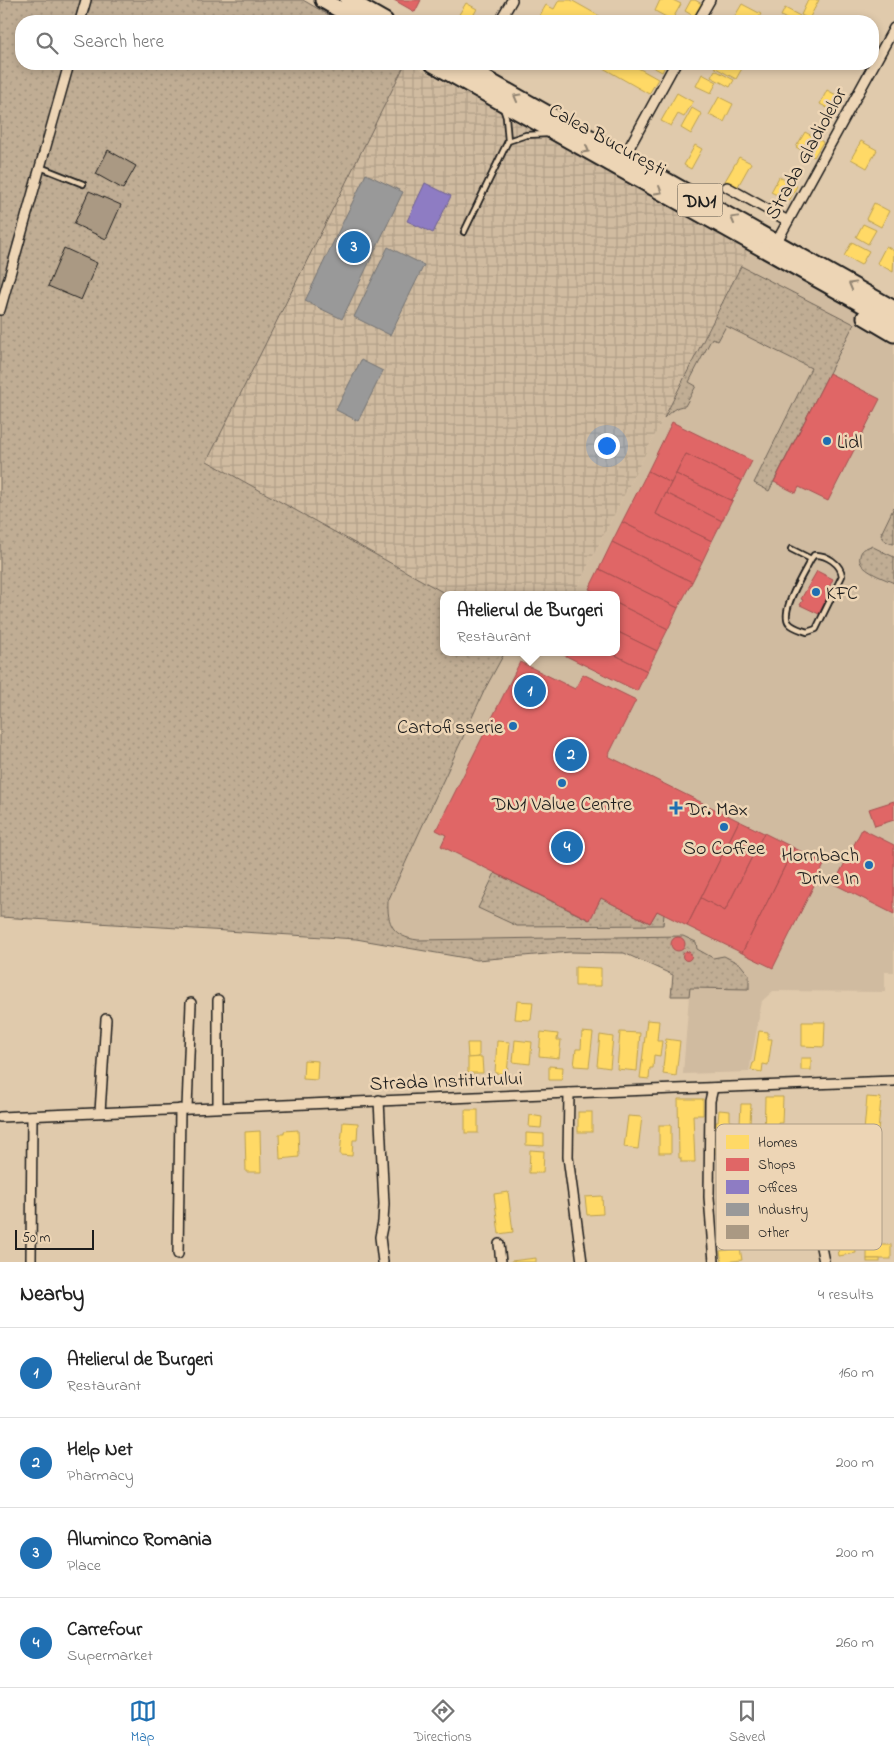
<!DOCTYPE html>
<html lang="en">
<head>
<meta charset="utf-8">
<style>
	body { margin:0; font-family:"Indie Flower",sans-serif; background:#f2f2f2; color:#222 }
	.scale { position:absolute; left:15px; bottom:12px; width:79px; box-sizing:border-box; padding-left:5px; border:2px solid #1c1c1c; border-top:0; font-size:14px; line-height:18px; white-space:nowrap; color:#1c1c1c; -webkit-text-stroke:4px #edd5b5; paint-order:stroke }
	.you { position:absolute; left:606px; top:445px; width:18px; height:18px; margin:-12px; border:4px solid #fff; border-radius:50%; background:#1a73e8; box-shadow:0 0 0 8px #1a73e833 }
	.badge { display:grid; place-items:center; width:32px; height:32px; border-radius:50%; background:#1f6fb2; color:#fff; font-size:16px; font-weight:700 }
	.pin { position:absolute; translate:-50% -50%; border:2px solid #fff; box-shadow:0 1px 5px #0006 }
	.popup { position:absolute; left:440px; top:591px; width:180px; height:65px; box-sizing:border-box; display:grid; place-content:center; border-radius:10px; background:#fff; filter:drop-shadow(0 1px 4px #0005); font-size:16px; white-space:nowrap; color:#767676 }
	.popup b { font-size:19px; color:#222 }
	.popup::after { content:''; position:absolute; left:50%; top:100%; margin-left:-10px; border:10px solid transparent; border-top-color:#fff }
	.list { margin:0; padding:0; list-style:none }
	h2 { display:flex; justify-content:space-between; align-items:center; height:65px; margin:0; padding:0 20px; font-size:21px }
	h2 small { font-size:16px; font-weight:400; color:#767676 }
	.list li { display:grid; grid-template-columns:32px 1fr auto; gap:15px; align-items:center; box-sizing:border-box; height:90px; padding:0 20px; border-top:1px solid #e0e0e0 }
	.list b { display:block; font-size:19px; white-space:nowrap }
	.list p { margin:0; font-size:16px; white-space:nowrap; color:#767676 }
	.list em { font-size:16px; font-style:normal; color:#767676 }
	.icon { flex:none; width:28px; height:28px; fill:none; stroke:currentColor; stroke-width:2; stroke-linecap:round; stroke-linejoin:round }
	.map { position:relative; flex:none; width:894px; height:1262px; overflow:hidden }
	.search { position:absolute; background:#fff; box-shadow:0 2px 8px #0003; left:15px; right:15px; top:15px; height:55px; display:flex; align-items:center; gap:12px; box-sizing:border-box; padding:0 18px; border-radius:20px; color:#767676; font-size:19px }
	.sheet { height:425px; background:#fff }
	nav { display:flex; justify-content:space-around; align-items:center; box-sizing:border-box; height:70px; border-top:1px solid #e0e0e0; background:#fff; font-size:14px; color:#767676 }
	nav a { display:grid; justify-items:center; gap:2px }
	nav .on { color:#1f6fb2 }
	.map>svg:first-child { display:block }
</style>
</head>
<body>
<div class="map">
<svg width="894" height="1262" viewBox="0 0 894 1262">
	<defs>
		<pattern id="industrial-grid" width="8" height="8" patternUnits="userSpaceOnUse" patternTransform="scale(1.25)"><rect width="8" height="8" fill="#d0bba0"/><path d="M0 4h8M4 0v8" fill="none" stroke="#b2a089"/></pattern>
		<pattern id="grass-dots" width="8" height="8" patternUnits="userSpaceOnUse" patternTransform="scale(1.25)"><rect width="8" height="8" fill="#c0ad94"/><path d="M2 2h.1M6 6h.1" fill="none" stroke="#a4947f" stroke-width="1.8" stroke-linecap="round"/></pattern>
	</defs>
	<rect width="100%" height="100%" fill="#e0caac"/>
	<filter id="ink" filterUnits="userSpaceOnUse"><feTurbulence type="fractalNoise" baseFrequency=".02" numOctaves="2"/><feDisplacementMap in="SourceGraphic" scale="10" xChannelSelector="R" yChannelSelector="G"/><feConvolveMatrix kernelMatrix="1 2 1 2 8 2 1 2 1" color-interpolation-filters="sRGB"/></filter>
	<g filter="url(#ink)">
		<!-- built -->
		<path fill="#d0bba0" d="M751,247l143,81v644h-9v20l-112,-1 -11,10 -13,71 -66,2 6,-78h-18l2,-21 -49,-22 -54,-1 -93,8 -121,-21 103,-287h157v-57h-43z"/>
		<!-- industrial -->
		<path fill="url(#industrial-grid)" d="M405,64h6l340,183 -178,348h-125l-241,-134z"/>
		<!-- grass -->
		<g fill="url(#grass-dots)" stroke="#6e6458">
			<path d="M0,0h303l36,21h-318v43h384l-198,397 241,134h-4v57h61l-20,37 -97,212c-1,23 5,36 30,39l265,-4 13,6 1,7 16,9 11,-2 16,8 9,11v14l-59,-1 -1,8h-18l2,-21 -49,-22 -54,-1 -93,8 -121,-21 -356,-22z"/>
			<path d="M741,266l113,58 -85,167 -15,-8 57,-115 -85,-42 -8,15 -6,-3 -23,44 7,4 -11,20c-9,0 -15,6 -21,12z"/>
			<path d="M894,507v37c-7,-1 -10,-3 -13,-10z"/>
			<path d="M871,546l23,11v26c-10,-5 -38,-13 -34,-27 1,-6 5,-8 11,-10z"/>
			<path d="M495,873l94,47 12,-22 49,25 7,-12 7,3 -1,11 -146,1 -39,-18z"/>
		</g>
		<!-- homes -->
		<g fill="#ffd966" stroke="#bba050">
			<path d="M559,0h12l32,18 -2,3 -64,-1 9,-15 8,4z"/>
			<path d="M660,0h13l8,4 -9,16 -17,-9z"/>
			<path d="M691,0h4l7,4 -7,13 -10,-6z"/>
			<path d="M808,0h11l-10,19 -8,-4z"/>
			<path d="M466,3l11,6 -7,12h-15z"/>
			<path d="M742,4l19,10 -4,7h-25z"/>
			<path d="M785,8l15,8 -3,5h-7l-9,-5z"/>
			<path d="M596,64h35l27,15 -9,15z"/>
			<path d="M647,64h19l-4,8z"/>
			<path d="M716,64h26l2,1 -8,14 -22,-12z"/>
			<path d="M715,70l19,10 -4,7 -19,-10z"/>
			<path d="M702,74l15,8 -6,11 -15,-7z"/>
			<path d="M827,90l13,7 -7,14 -13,-7z"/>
			<path d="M677,93l16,9 -9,15 -6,-3 -7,12 -10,-5z"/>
			<path d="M719,97l14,7 -9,18 -15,-7z"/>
			<path d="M692,108l10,6 -11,20 -10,-6z"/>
			<path d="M805,132l18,10 -9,15 -18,-10z"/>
			<path d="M861,141l16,9 -10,18 -16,-9z"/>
			<path d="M695,145l7,4 -11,20 -7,-4z"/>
			<path d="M739,157l12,6 -14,25 -12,-7z"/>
			<path d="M779,177l18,9 -8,15 -18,-9z"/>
			<path d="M874,203l15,8 -8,16 -15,-8z"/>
			<path d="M863,224l13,6 -8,14 -12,-7z"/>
			<path d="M852,242l17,9 -8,14 -17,-9z"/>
			<path d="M886,246l8,5 -1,21 -16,-9z"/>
			<path d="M575,967l26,1v18h-26z"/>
			<path d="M517,1001l16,1 -2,18 -16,-1z"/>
			<path d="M647,1020l12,1 -2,20h5l-2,15 -6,-1 -1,13h-3l-1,11 -9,-1z"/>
			<path d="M802,1022h23l-1,25 -22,-1z"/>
			<path d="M759,1031l9,1v7h4l-4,26 -5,-1 -1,8 -11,-2 2,-7h1z"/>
			<path d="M541,1032l17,2 -1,6h4l-2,18 -20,-2z"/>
			<path d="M582,1032l11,1 -4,34 -15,-1 2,-17h5z"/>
			<path d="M620,1032l20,1 -3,38 -20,-2z"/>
			<path d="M600,1035l13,2 -3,31 -13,-2z"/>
			<path d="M666,1039l14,2 -4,35 -13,-2 1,-6h-1z"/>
			<path d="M515,1040l17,2 -2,22 -17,-2z"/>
			<path d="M497,1041l13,1 -3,32 -12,-1z"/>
			<path d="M467,1043h12v14l-11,1z"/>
			<path d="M482,1057l1,16h-15v-15z"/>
			<rect x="801" y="1058" width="10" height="12"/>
			<path d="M304,1060l14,1 -1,19 -14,-1z"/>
			<path d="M549,1066l14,1 -1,13h-13z"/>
			<path d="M765,1097h18l-1,26h-4v11h-2v4h-12z"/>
			<path d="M867,1097l14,1 -3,34 -14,-1z"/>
			<path d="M678,1099h25v16h-10l2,47h-14v-4h-2z"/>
			<path d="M741,1104h10l-2,40 -10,-1z"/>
			<rect x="465" y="1110" width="13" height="23"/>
			<path d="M719,1110l11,1v10l4,1 -2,32h-16v-32h2z"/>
			<rect x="578" y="1112" width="14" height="20"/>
			<path d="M530,1115l12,2 -1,11 -12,-1z"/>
			<path d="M628,1116l14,1 -4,32 -14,-2z"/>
			<path d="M343,1122l15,1 -1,17h-4l-1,16 -12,-1z"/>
			<rect x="659" y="1125" width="12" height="28"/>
			<path d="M298,1130l1,27 -19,2 -1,-25h5v-3z"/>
			<path d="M260,1131l1,41h-15l-1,-40z"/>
			<path d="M526,1133l18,1v12l-18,-1z"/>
			<path d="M797,1133l19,1 -2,26 -28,-2 1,-11 9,1z"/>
			<path d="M530,1150l14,1 -1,22h-14z"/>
			<rect x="739" y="1160" width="17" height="19"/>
			<path d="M871,1163l2,15 -20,3 -2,-15z"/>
			<path d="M874,1191l3,15 -22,3 -2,-15z"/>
			<path d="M508,1192l5,40 -14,2 -5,-40z"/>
			<path d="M602,1196l1,18 -16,1 -2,-18z"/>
			<path d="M849,1207l3,13 -21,5 -3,-14z"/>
			<path d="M879,1214l1,17 -21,1 -1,-17z"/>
			<path d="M782,1220l2,15 -23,4 -3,-16z"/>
			<path d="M853,1233l3,20 -17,3 -3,-20z"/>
			<rect x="867" y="1245" width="24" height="14"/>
			<path d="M740,1248l2,12 -20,2 -2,-11z"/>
			<path d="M536,1258v4h-25v-1z"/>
			<rect x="867" y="1259" width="13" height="3"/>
		</g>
		<!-- shops -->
		<g fill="#e06666" stroke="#a55050">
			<path d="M394,0h27l-6,12z"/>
			<path d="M829,373l51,26 -52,102 -29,-14 -3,6 -22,-11z"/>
			<path d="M672,422l80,39 -10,20 -56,-27 -15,29 -23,-12z"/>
			<path d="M686,454l56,27 -10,20 -56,-27z"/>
			<path d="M648,471l23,12 -15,31 56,27 -10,21 -80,-40z"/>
			<path d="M676,474l56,27 -10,20 -56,-28z"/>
			<path d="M666,493l56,28 -10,20 -56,-27z"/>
			<path d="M622,522l80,40 -10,20 -80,-40z"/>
			<path d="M612,542l80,40 -14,26 -79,-39z"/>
			<path d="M599,569l79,39 -10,21 -52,-26v-8h-16l-11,-6z"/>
			<path d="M817,571l16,8 -6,13 2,1 -10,21 -19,-9 3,-5 -2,-1z"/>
			<path d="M616,603l52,26 -11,22 -41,-20z"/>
			<path d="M616,631l41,20 -10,20 -38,-19h7z"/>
			<path d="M558,652h51l38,19 -10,20z"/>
			<path d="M520,662l55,27 8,-15 53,26 -28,56 131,65 -52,105 -30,-15 -7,12 -49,-25 -11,22 -149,-74 5,-11 -10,-5z"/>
			<path d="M894,801v19l-19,6 -6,-17z"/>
			<path d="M739,821l25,12 -39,78 -24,-13z"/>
			<path d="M862,829l32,16v69l-60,-30z"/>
			<path d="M764,833l30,15 -52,105 -55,-27 14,-28 24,13z"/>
			<path d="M794,848l31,15 -52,105 -31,-15z"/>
			<circle cx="678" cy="944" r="7"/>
			<circle cx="687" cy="956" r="4.5"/>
		</g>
		<!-- offices -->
		<path fill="#8e7cc3" stroke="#6c5f91" d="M425,183l26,13 -18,37 -26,-12z"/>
		<!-- industry -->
		<g fill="#999" stroke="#747474">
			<path d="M366,174l37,18 -61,127 -37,-18z"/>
			<path d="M388,247l36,18 -34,70 -36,-18z"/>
			<path d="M361,360l22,11 -25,50 -22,-11z"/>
		</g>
		<!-- building -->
		<g fill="#aa9983" stroke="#1c1c1c">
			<path d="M108,150l28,16 -13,23 -27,-15z"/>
			<path d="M89,191l32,14 -15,34 -32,-15z"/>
			<path d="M64,248l33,15 -16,37 -33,-14z"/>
		</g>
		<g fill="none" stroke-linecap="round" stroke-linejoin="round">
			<!-- service casing -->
			<g stroke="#1c1c1c" stroke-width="8">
				<g id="service">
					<path d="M508,141l18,-6 22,-1"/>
					<path d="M40,167l43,17"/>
					<path d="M464,232l44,-91 -2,-24 -3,-9"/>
					<path d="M791,549l20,10c-6,12 -32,53 -22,64 4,5 13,7 18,9l9,-3 26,-53c-1,-12 -16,-22 -28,-21l-3,4"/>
				</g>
			</g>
			<!-- minor casing -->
			<g stroke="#1c1c1c" stroke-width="12">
				<g id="minor">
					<path d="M80,21l6,-21"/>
					<path d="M500,21l12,-21"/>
					<path d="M698,21l12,-21"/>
					<path d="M624,157l51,-93"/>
					<path d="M727,187l61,34"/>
					<path d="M776,243l118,-215"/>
					<path d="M0,310l69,-246"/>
					<path d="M218,1000v107"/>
					<path d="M713,1088l-3,13 -1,96 5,65"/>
					<path d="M569,1093l-1,64 14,105"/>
					<path d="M379,1100l5,104 -1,18 -3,15 3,25"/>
					<path d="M187,1108l4,-105"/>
					<path d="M100,1112l6,-93"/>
					<path d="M0,1117l569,-24 325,-12"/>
					<path d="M499,1244l2,18"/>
					<path d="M821,1247l3,15"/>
					<path d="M178,1254l2,-145"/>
					<path d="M31,1262l1,-146"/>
				</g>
			</g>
			<!-- trunk casing -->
			<g stroke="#1c1c1c" stroke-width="19">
				<g id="trunk">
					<path d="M323,0l36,21"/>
					<path d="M348,0l37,21"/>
					<path d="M433,64l461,258"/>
					<path d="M459,64l435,245"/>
					<path d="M865,317l29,17"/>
				</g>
			</g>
			<!-- service -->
			<use href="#service" stroke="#edd5b5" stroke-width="4.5"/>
			<!-- minor -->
			<use href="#minor" stroke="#edd5b5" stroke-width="9"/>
			<!-- trunk -->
			<use href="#trunk" stroke="#edd5b5" stroke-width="15"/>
		</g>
		<!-- one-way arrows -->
		<defs><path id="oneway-chevron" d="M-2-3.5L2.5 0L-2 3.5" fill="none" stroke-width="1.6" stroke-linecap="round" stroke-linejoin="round" transform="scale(1.25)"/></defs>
		<g stroke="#8f8270">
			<use href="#oneway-chevron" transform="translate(517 97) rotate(-151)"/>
			<use href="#oneway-chevron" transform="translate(586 150) rotate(29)"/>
			<use href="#oneway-chevron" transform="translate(659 191) rotate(30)"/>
			<use href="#oneway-chevron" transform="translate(734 219) rotate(-151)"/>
			<use href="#oneway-chevron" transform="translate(852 285) rotate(-151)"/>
		</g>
	</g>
	<!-- markers -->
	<g fill="#1f6fb2" stroke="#edd5b5" stroke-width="2">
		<circle cx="827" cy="441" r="5"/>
		<circle cx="816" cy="592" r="5"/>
		<circle cx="513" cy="726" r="5"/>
		<circle cx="562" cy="783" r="5"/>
		<path d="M673.5 800.5h5v5h5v5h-5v5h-5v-5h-5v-5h5z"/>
		<circle cx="724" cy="827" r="5"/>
		<circle cx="869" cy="865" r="5"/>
	</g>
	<g text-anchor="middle" stroke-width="5" stroke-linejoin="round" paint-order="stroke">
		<!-- shield labels -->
		<rect fill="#edd5b5" stroke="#5b544a" stroke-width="1" x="677.5" y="183.5" width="45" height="33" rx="4"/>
		<g font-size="19" font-weight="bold" fill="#1c1c1c">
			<text x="700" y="207">DN1</text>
		</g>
		<!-- street labels -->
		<g font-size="20" fill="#1c1c1c" stroke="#edd5b5">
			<text transform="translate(608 139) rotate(29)" y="7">Calea București</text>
			<text transform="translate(805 153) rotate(-61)" y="7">Strada Gladiolelor</text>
			<text transform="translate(446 1080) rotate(-2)" y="7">Strada Institutului</text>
		</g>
		<!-- poi labels -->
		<g font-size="20" fill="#1c1c1c" stroke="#edd5b5" text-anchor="start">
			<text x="837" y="448">Lidl</text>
			<text x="826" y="599">KFC</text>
			<text x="503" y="733" text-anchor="end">Cartofisserie</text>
			<text x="562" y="810" text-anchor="middle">DN1 Value Centre</text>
			<text x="686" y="815">Dr. Max</text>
			<text x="724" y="854" text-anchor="middle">So Coffee</text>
			<text x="859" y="861" text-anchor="end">Hornbach<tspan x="859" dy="23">Drive In</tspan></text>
		</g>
	</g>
	<!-- legend -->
	<rect x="716" y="1124" width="166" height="126" rx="8" fill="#edd5b5" stroke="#ae9e87" stroke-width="1"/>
	<rect x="726" y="1135" width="23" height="14" fill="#ffd966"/>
	<rect x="726" y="1158" width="23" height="13" fill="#e06666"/>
	<rect x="726" y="1180" width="23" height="14" fill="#8e7cc3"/>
	<rect x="726" y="1203" width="23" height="13" fill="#999"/>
	<rect x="726" y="1225" width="23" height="14" fill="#aa9983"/>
	<g font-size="14" fill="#1c1c1c">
		<text x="758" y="1147">Homes</text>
		<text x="758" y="1169">Shops</text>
		<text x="758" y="1192">Offices</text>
		<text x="758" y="1214">Industry</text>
		<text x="758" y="1237">Other</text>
	</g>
</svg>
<div class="scale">50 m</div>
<div class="you"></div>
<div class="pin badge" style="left:530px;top:691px">1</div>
<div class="popup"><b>Atelierul de Burgeri</b>Restaurant</div>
<div class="pin badge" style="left:571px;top:755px">2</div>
<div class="pin badge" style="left:354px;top:247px">3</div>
<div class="pin badge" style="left:567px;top:847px">4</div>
<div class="search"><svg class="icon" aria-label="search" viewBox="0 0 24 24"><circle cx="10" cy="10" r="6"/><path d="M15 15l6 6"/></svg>Search here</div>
</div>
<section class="sheet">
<h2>Nearby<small>4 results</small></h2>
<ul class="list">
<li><span class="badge">1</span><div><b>Atelierul de Burgeri</b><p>Restaurant</p></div><em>160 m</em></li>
<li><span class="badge">2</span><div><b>Help Net</b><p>Pharmacy</p></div><em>200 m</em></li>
<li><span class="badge">3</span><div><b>Aluminco Romania</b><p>Place</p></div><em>200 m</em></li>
<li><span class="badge">4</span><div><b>Carrefour</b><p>Supermarket</p></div><em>260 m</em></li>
</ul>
</section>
<nav>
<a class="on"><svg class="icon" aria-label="map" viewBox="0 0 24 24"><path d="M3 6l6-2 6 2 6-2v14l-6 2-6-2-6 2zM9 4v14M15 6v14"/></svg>Map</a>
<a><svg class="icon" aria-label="directions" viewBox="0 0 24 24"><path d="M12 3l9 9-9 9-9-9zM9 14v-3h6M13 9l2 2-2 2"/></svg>Directions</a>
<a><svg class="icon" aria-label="saved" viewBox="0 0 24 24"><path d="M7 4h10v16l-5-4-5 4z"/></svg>Saved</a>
</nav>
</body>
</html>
